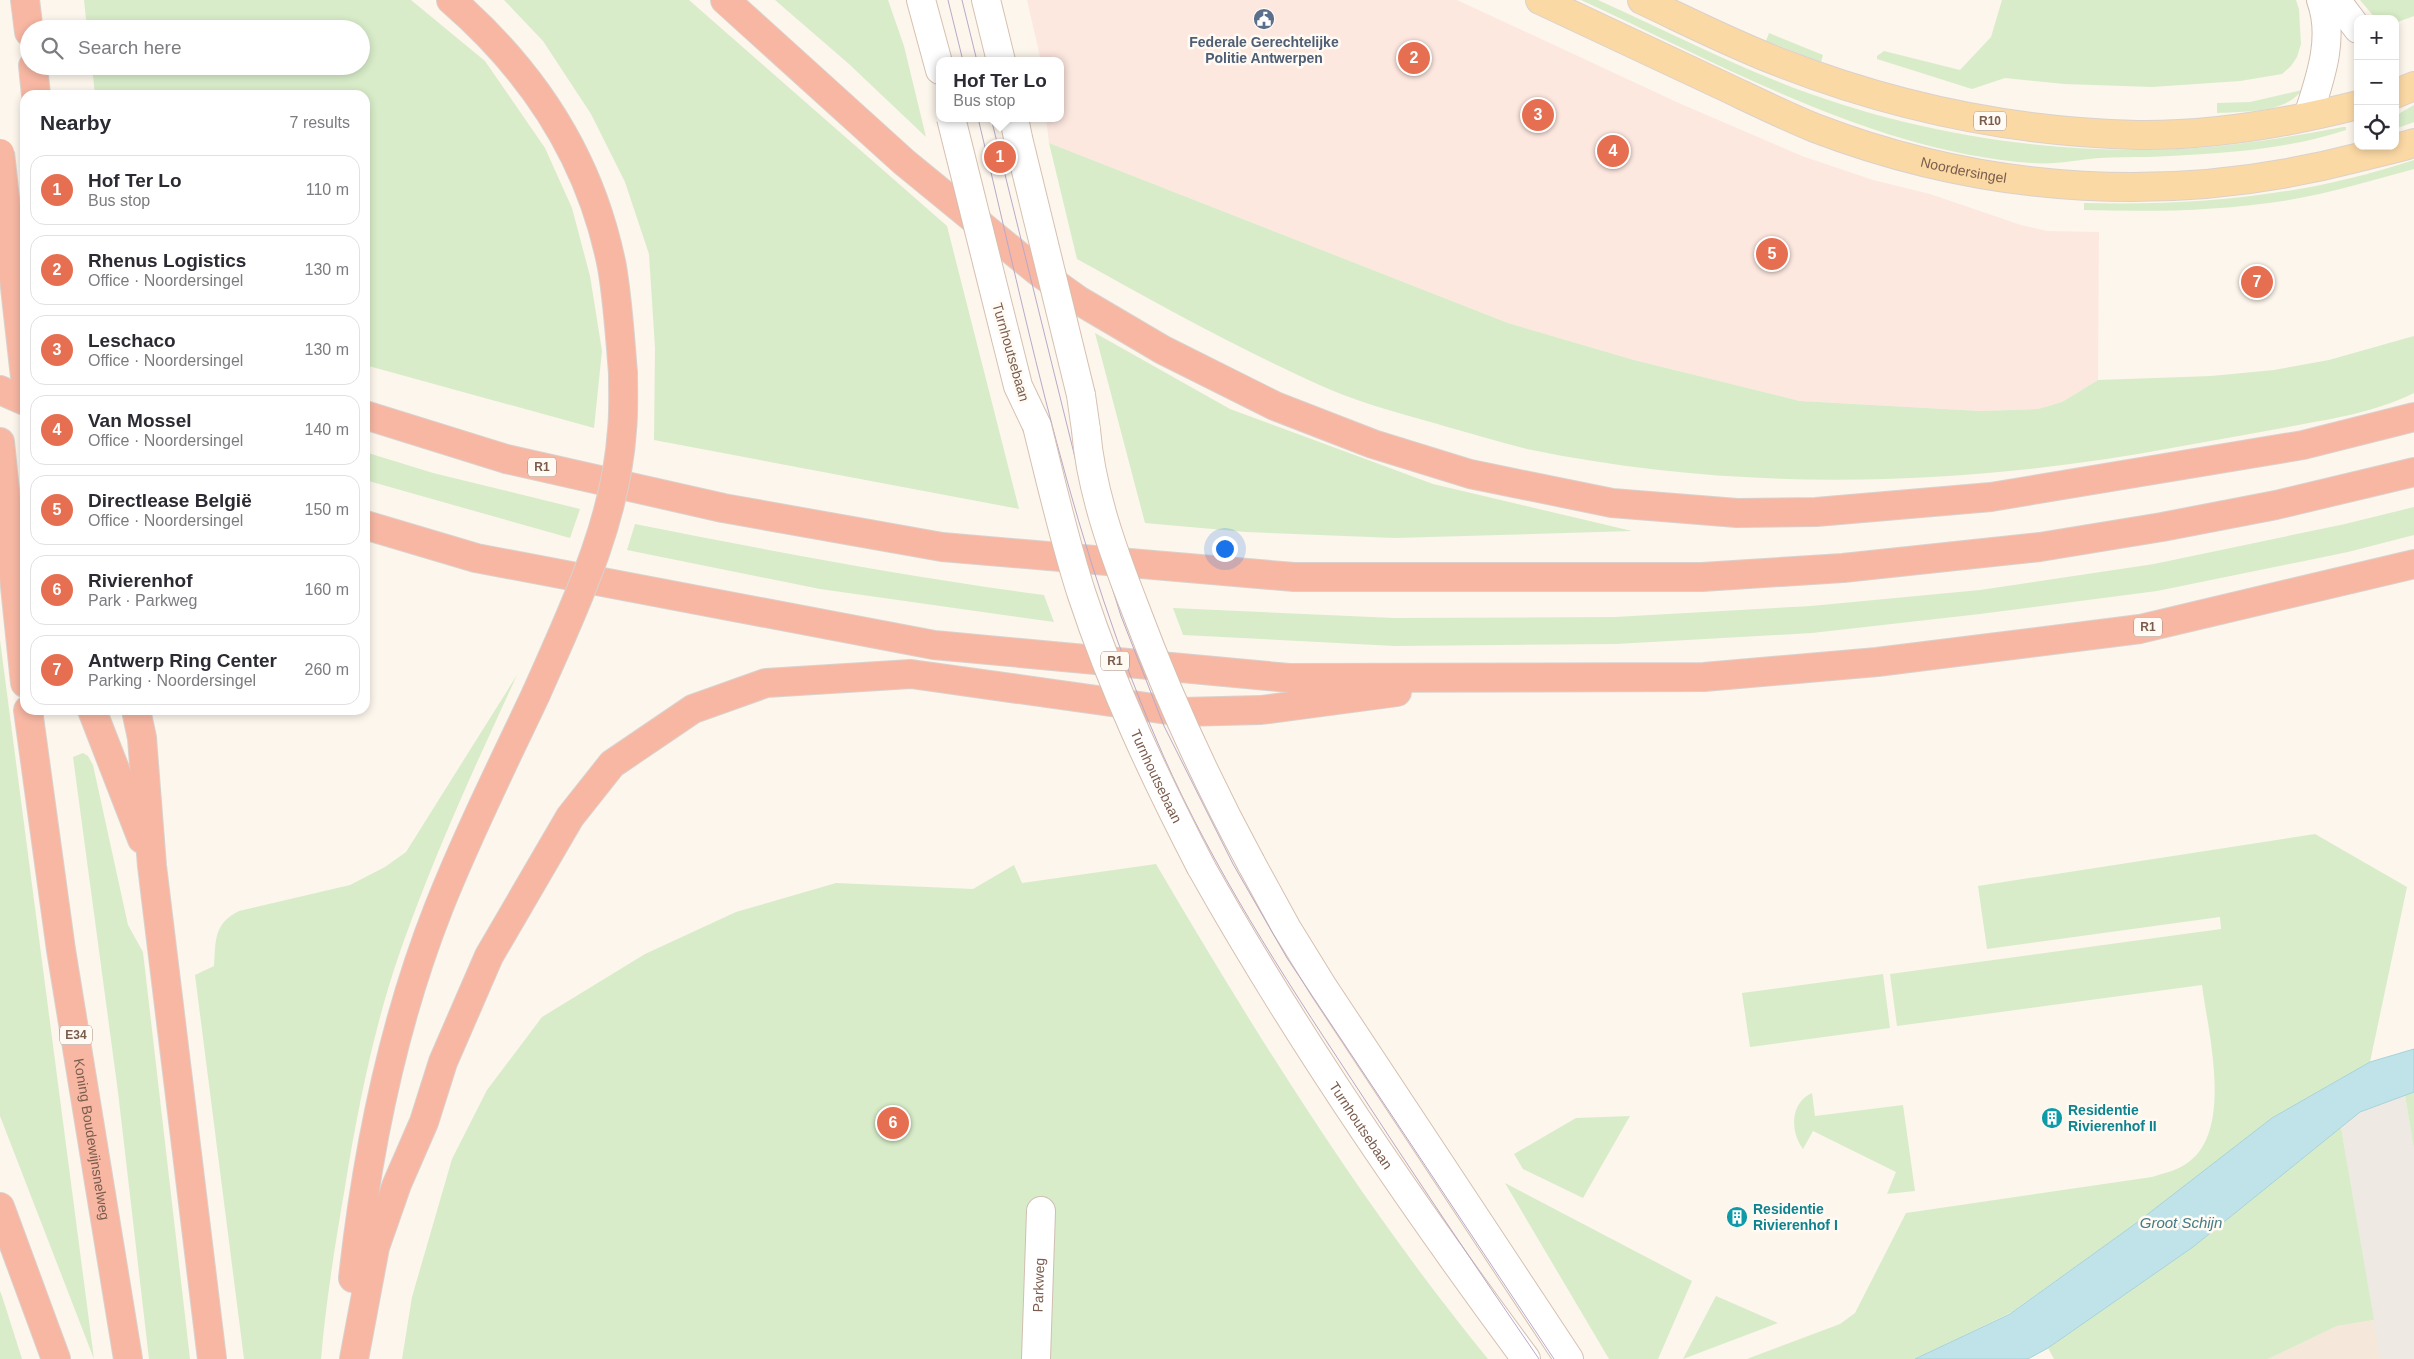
<!DOCTYPE html>
<html lang="en">
<head>
<meta charset="utf-8">
<style>
	body { margin:0; font-family:Arial,sans-serif; background:#f2f2f3; color:#2b2b33 }
	.controls { position:absolute; right:15px; top:15px; display:grid; overflow:hidden; border-radius:10px; box-shadow:0 2px 8px #0003 }
	.controls button { width:45px; height:45px; display:grid; place-items:center; padding:0; border:0; border-bottom:1px solid #e1e1e2; background:#fff; color:#2b2b33; font:25px sans-serif }
	.you { position:absolute; left:1224px; top:548px; width:18px; height:18px; margin:-12px; border:4px solid #fff; border-radius:50%; background:#1a73e8; box-shadow:0 0 0 8px #1a73e833 }
	.badge { display:grid; place-items:center; width:32px; height:32px; border-radius:50%; background:#e76f51; color:#fff; font-size:16px; font-weight:700 }
	.pin { position:absolute; translate:-50% -50%; border:2px solid #fff; box-shadow:0 1px 5px #0006 }
	.popup { position:absolute; left:936px; top:57px; width:128px; height:65px; box-sizing:border-box; display:grid; place-content:center; border-radius:10px; background:#fff; filter:drop-shadow(0 1px 4px #0005); font-size:16px; white-space:nowrap; color:#7c7c81 }
	.popup b { font-size:19px; color:#2b2b33 }
	.popup::after { content:''; position:absolute; left:50%; top:100%; margin-left:-10px; border:10px solid transparent; border-top-color:#fff }
	.list { margin:0; padding:0; list-style:none }
	h2 { display:flex; justify-content:space-between; align-items:center; height:65px; margin:0; padding:0 20px; font-size:21px }
	h2 small { font-size:16px; font-weight:400; color:#7c7c81 }
	.list li { display:grid; grid-template-columns:32px 1fr auto; gap:15px; align-items:center; box-sizing:border-box; height:70px; margin:0 10px 10px; padding:0 10px; border:1px solid #e1e1e2; border-radius:15px }
	.list b { display:block; font-size:19px; white-space:nowrap }
	.list p { margin:0; font-size:16px; white-space:nowrap; color:#7c7c81 }
	.list em { font-size:16px; font-style:normal; color:#7c7c81 }
	.icon { flex:none; width:28px; height:28px; fill:none; stroke:currentColor; stroke-width:2; stroke-linecap:round; stroke-linejoin:round }
	.map { position:relative; flex:none; width:2414px; height:1359px; overflow:hidden }
	.search { position:absolute; background:#fff; box-shadow:0 2px 8px #0003; left:20px; top:20px; width:350px; height:55px; display:flex; align-items:center; gap:12px; box-sizing:border-box; padding:0 18px; border-radius:28px; color:#7c7c81; font-size:19px }
	.panel { position:absolute; background:#fff; box-shadow:0 2px 8px #0003; left:20px; top:90px; width:350px; height:625px; border-radius:15px }
	.map>svg:first-child { display:block }
</style>
</head>
<body>
<div class="map">
<svg width="2414" height="1359" viewBox="0 0 2414 1359">
	<rect width="100%" height="100%" fill="#fdf6ec"/>
	<!-- residential -->
	<path fill="#f5e8da" d="M2374,1320l40,39h-146l69,-33z"/>
	<!-- commercial -->
	<path fill="#fde8e0" d="M1027,0h430l224,104 121,52 71,24 57,14 91,31 26,6 52,1 -1,148 -36,22 -24,7 -58,2 -180,-10 -166,-41 -126,-37 -459,-180 -3,-25h14v-57h-19z"/>
	<!-- industrial -->
	<path fill="#efe9e4" d="M2405,1095l9,55v209h-34l-39,-232 19,-15z"/>
	<!-- green -->
	<g fill="#d8ecc9">
		<path d="M84,0h327l74,61 60,87 27,60 18,68 12,75 -8,77 -229,-63v-270h-270l-3,-29h269v-37h-274z"/>
		<path d="M504,0h185l258,226 72,283 -365,-69 1,-92 -6,-94 -24,-72 -34,-68 -48,-73z"/>
		<path d="M775,0h113l16,46 22,91 -77,-73z"/>
		<path d="M1581,0h17c60,27 119,57 181,82 130,52 278,75 418,66 49,-4 98,-12 146,-21h3v3c-63,21 -133,24 -198,27 -16,0 -33,0 -49,1 -23,2 -44,7 -67,5 -157,-11 -310,-98 -451,-163z"/>
		<path d="M2002,0h294l3,9 2,35 -4,13 -6,9 -9,8 -42,7 -88,6 -88,-3 -59,-6 -33,11 -95,-30v-3l7,-5 76,19 31,-33z"/>
		<path d="M2360,0h54v16l-19,7v-4h-19z"/>
		<path d="M1769,33l54,22 -2,7 -55,-21z"/>
		<path d="M2302,90c-18,24 -58,21 -85,23v-10l33,-1z"/>
		<path d="M2414,105v17l-19,7v-13z"/>
		<path d="M1049,143l459,180 126,37 166,41 180,10 58,-2 24,-7 36,-22 113,-4 63,-6 55,-10 85,-24v57c-39,19 -78,25 -121,33 -38,7 -77,14 -116,21 -212,40 -434,46 -645,3 -28,-6 -54,-15 -81,-22 -40,-12 -82,-22 -120,-38 -87,-38 -171,-85 -254,-131z"/>
		<path d="M2414,160v9c-41,11 -83,24 -125,31 -69,11 -136,12 -205,10v-7c113,3 222,-7 330,-43z"/>
		<path d="M1095,333l135,76 203,75 199,47 -237,7 -149,-6 -101,-9z"/>
		<path d="M365,452l68,21 147,36 -10,29 -205,-58z"/>
		<path d="M2414,507v28l-66,17 -191,39 -177,23 -168,19 -196,11 -221,2 -212,-11 -10,-27 221,10 221,-1 196,-11 169,-16 174,-26 191,-40z"/>
		<path d="M635,524c136,27 272,53 409,71l10,27 -234,-33 -193,-39z"/>
		<path d="M0,640l94,719 -94,-243z"/>
		<path d="M517,675c-42,91 -83,180 -116,274 -27,77 -43,158 -56,238 -10,58 -19,114 -24,172h-77l-49,-384 19,-9c2,-25 -1,-42 25,-55l111,-26 35,-18 21,-15z"/>
		<path d="M83,753l5,3 5,9 35,160 15,27 47,407h-41l-31,-267 -45,-335z"/>
		<path d="M2315,834l92,53 -37,175 -98,56 -137,106 -123,88 -97,47h-168l93,-35 15,-11 51,-100 246,-36c13,-4 27,-7 38,-16 43,-34 18,-129 12,-176l-305,41 -7,-52 331,-45 -1,-12 -233,32 -9,-63z"/>
		<path d="M1156,864c101,172 206,341 332,495h-1086l10,-62 40,-138 35,-69 55,-73 103,-63 91,-42 100,-29 137,6 41,-24 8,18z"/>
		<path d="M1883,974l7,54 -140,19 -8,-54z"/>
		<path d="M2414,1092v58l-9,-55z"/>
		<path d="M1812,1093l3,23 88,-11 12,86 -28,3 9,-22 -83,-41 -10,18c-13,-18 -13,-46 9,-56z"/>
		<path d="M1630,1116l-47,82 -60,-29 -9,-15 62,-36z"/>
		<path d="M2341,1127l33,193 -37,6 -69,33h-214l-6,-11 145,-101z"/>
		<path d="M1505,1183l187,98 -34,78h-49z"/>
		<path d="M0,1291l2,5 20,63h-22z"/>
		<path d="M1716,1296l62,27 -95,36z"/>
	</g>
	<!-- water -->
	<path fill="#bfe3e8" stroke="#a5d3da" d="M2414,1049v43l-54,20 -167,135 -145,101 -20,11h-113l95,-45 125,-90 137,-106 98,-56z"/>
	<g fill="none" stroke-linecap="round" stroke-linejoin="round">
		<!-- street casing -->
		<g stroke="#d1beb0" stroke-width="30">
			<g id="street">
				<path d="M2336,0l22,29"/>
				<path d="M2308,116c12,-37 27,-78 13,-116"/>
				<path id="s1" d="M1036,1359l5,-148"/>
			</g>
		</g>
		<!-- secondary casing -->
		<g stroke="#d6c0b0" stroke-width="30">
			<g id="secondary">
				<path d="M921,0l19,70"/>
				<path d="M986,0l15,61"/>
				<path d="M1014,118l4,20"/>
				<path d="M1006,338l12,48 19,40"/>
				<path d="M1081,395l5,35"/>
				<path d="M1251,863l35,64 37,60 246,372"/>
				<path id="s2" d="M1201,867c96,171 208,334 325,492"/>
			</g>
		</g>
		<!-- primary casing -->
		<g stroke="#dad1cd" stroke-width="30">
			<g id="primary">
				<path id="s3" d="M1540,0c60,28 120,56 179,84 32,15 64,31 96,44 175,67 360,77 541,30 19,-5 39,-9 58,-15"/>
				<path d="M1642,0c45,21 90,44 137,62 115,45 235,70 358,73 73,1 150,-12 221,-30"/>
				<path d="M2395,94l19,-8"/>
			</g>
		</g>
		<!-- highway casing -->
		<g stroke="#dad1cd" stroke-width="30">
			<g id="highway">
				<path d="M25,0l4,32"/>
				<path d="M451,0c82,71 140,160 161,267 6,35 8,71 11,106"/>
				<path d="M725,0l179,162 132,108 42,30 85,50 112,56 98,38 97,30 142,29 125,10 79,-1 175,-15 312,-52 111,-28"/>
				<path d="M33,66l3,29"/>
				<path d="M0,390l25,11"/>
				<path d="M365,415l141,44 217,49 219,39 352,30h408l141,-9 197,-21 122,-20 114,-22 138,-33"/>
				<path d="M0,442l25,241"/>
				<path d="M365,525l111,33 458,87 355,33 415,-1 173,-15 263,-33 274,-65"/>
				<path id="s4" d="M28,710l33,240 67,409"/>
				<path d="M92,710l50,129"/>
				<path d="M136,710l6,28 10,128 60,493"/>
				<path d="M0,1207l56,152"/>
				<path d="M353,1278c14,-127 39,-252 86,-371 29,-73 64,-143 97,-213"/>
				<path d="M354,1359l21,-112 22,-63 27,-62 19,-60 46,-106 81,-139 42,-53 81,-55 73,-26 145,-9 271,38 79,-2 136,-18"/>
			</g>
		</g>
		<!-- street -->
		<use href="#street" stroke="#fff" stroke-width="28"/>
		<!-- secondary -->
		<use href="#secondary" stroke="#fff" stroke-width="28"/>
		<!-- primary -->
		<use href="#primary" stroke="#fbd9a5" stroke-width="28"/>
		<!-- highway -->
		<use href="#highway" stroke="#f7b7a3" stroke-width="28"/>
		<!-- tram -->
		<g stroke="#b9a8c9" stroke-width="1">
			<path d="M948,0l15,61"/>
			<path d="M962,0l15,61"/>
			<path d="M978,118c52,215 95,434 185,637 50,113 119,219 187,322 62,95 125,189 189,282"/>
			<path d="M991,118l98,396 32,102 43,110 69,138 54,94 267,401"/>
		</g>
		<!-- secondary-bridge casing -->
		<g stroke="#d6c0b0" stroke-width="30" stroke-linecap="butt">
			<g id="secondary-bridge">
				<path d="M951,118l55,220"/>
				<path d="M1018,138l63,257"/>
				<path id="s5" d="M1037,426c14,56 27,114 45,169 31,94 73,183 119,272"/>
				<path d="M1086,430c5,61 27,121 49,178 33,88 71,172 116,255"/>
			</g>
		</g>
		<!-- highway-bridge casing -->
		<g stroke="#dad1cd" stroke-width="30" stroke-linecap="butt">
			<g id="highway-bridge">
				<path d="M0,153l25,224"/>
				<path d="M536,694c37,-84 80,-171 86,-264 2,-19 1,-38 1,-57"/>
			</g>
		</g>
		<!-- secondary-bridge -->
		<use href="#secondary-bridge" stroke="#fff" stroke-width="28"/>
		<!-- highway-bridge -->
		<use href="#highway-bridge" stroke="#f7b7a3" stroke-width="28"/>
	</g>
	<!-- icons -->
	<defs>
		<g id="civic-disc" transform="scale(1.125)"><circle r="9.5" fill="#5c6f8a" stroke="#fffaf3"/><path d="M-.6-6.5H3V-4.5H.6V-3L4-1V1h2V6H-6V1h2V-1L-.6-3ZM-1.2 2.5V6h2.4V2.5Z" fill="#fff"/></g>
		<g id="building-disc" transform="scale(1.125)"><circle r="9.5" fill="#0f9aa8" stroke="#fffaf3"/><path d="M-4-6H4V6H1V3H-1V6H-4ZM-2.5-4.3h1.7v1.8h-1.7ZM.8-4.3h1.7v1.8H.8ZM-2.5-1h1.7V.8h-1.7ZM.8-1h1.7V.8H.8Z" fill="#fff"/></g>
	</defs>
	<g fill-rule="evenodd">
		<use href="#civic-disc" x="1264" y="19"/>
		<use href="#building-disc" x="2052" y="1118"/>
		<use href="#building-disc" x="1737" y="1217"/>
	</g>
	<g text-anchor="middle" stroke-width="5" stroke-linejoin="round" paint-order="stroke">
		<!-- shield labels -->
		<g fill="#fffaf3" stroke="#a28b7f" stroke-width="1">
			<rect x="1974" y="111.5" width="32" height="19" rx="4"/>
			<rect x="528" y="457.5" width="28" height="19" rx="4"/>
			<rect x="2134" y="617.5" width="28" height="19" rx="4"/>
			<rect x="1101" y="651.5" width="28" height="19" rx="4"/>
			<rect x="60" y="1025.5" width="32" height="19" rx="4"/>
		</g>
		<g font-size="12" font-weight="bold" fill="#7a5c4d">
			<text x="1990" y="125">R10</text>
			<text x="542" y="471">R1</text>
			<text x="2148" y="631">R1</text>
			<text x="1115" y="665">R1</text>
			<text x="76" y="1039">E34</text>
		</g>
		<!-- service labels -->
		<g font-size="14" font-weight="bold" fill="#4e5e75" stroke="#fffaf3">
			<text x="1264" y="47">Federale Gerechtelijke<tspan x="1264" dy="16">Politie Antwerpen</tspan></text>
		</g>
		<!-- street labels -->
		<g font-size="14" fill="#7a5c4d" stroke="#fffaf3">
			<text dy="5" stroke="none"><textPath href="#s3" startOffset="458">Noordersingel</textPath></text>
			<text transform="translate(1011 352) rotate(74)" y="5">Turnhoutsebaan</text>
			<text dy="5" stroke="none"><textPath href="#s5" startOffset="371">Turnhoutsebaan</textPath></text>
			<text dy="5" stroke="none"><textPath href="#s2" startOffset="304">Turnhoutsebaan</textPath></text>
			<text dy="5" stroke="none"><textPath href="#s4" startOffset="434">Koning Boudewijnsnelweg</textPath></text>
			<text dy="5" stroke="none"><textPath href="#s1" startOffset="74">Parkweg</textPath></text>
		</g>
		<!-- culture labels -->
		<g font-size="14" font-weight="bold" fill="#0d838f" stroke="#fffaf3" text-anchor="start">
			<text x="2068" y="1115">Residentie<tspan x="2068" dy="16">Rivierenhof II</tspan></text>
			<text x="1753" y="1214">Residentie<tspan x="1753" dy="16">Rivierenhof I</tspan></text>
		</g>
		<!-- water labels -->
		<g font-size="15" font-style="italic" fill="#437c86" stroke="#fffaf3">
			<text x="2181" y="1228">Groot Schijn</text>
		</g>
	</g>
</svg>
<div class="controls">
<button>+</button>
<button>−</button>
<button><svg class="icon" aria-label="locate" viewBox="0 0 24 24"><circle cx="12" cy="12" r="6"/><path d="M12 2v4M12 18v4M2 12h4M18 12h4"/></svg></button>
</div>
<div class="you"></div>
<div class="pin badge" style="left:1000px;top:157px">1</div>
<div class="popup"><b>Hof Ter Lo</b>Bus stop</div>
<div class="pin badge" style="left:1414px;top:58px">2</div>
<div class="pin badge" style="left:1538px;top:115px">3</div>
<div class="pin badge" style="left:1613px;top:151px">4</div>
<div class="pin badge" style="left:1772px;top:254px">5</div>
<div class="pin badge" style="left:893px;top:1123px">6</div>
<div class="pin badge" style="left:2257px;top:282px">7</div>
<div class="search"><svg class="icon" aria-label="search" viewBox="0 0 24 24"><circle cx="10" cy="10" r="6"/><path d="M15 15l6 6"/></svg>Search here</div>
<section class="panel">
<h2>Nearby<small>7 results</small></h2>
<ul class="list">
<li><span class="badge">1</span><div><b>Hof Ter Lo</b><p>Bus stop</p></div><em>110 m</em></li>
<li><span class="badge">2</span><div><b>Rhenus Logistics</b><p>Office · Noordersingel</p></div><em>130 m</em></li>
<li><span class="badge">3</span><div><b>Leschaco</b><p>Office · Noordersingel</p></div><em>130 m</em></li>
<li><span class="badge">4</span><div><b>Van Mossel</b><p>Office · Noordersingel</p></div><em>140 m</em></li>
<li><span class="badge">5</span><div><b>Directlease België</b><p>Office · Noordersingel</p></div><em>150 m</em></li>
<li><span class="badge">6</span><div><b>Rivierenhof</b><p>Park · Parkweg</p></div><em>160 m</em></li>
<li><span class="badge">7</span><div><b>Antwerp Ring Center</b><p>Parking · Noordersingel</p></div><em>260 m</em></li>
</ul>
</section>
</div>
</body>
</html>
